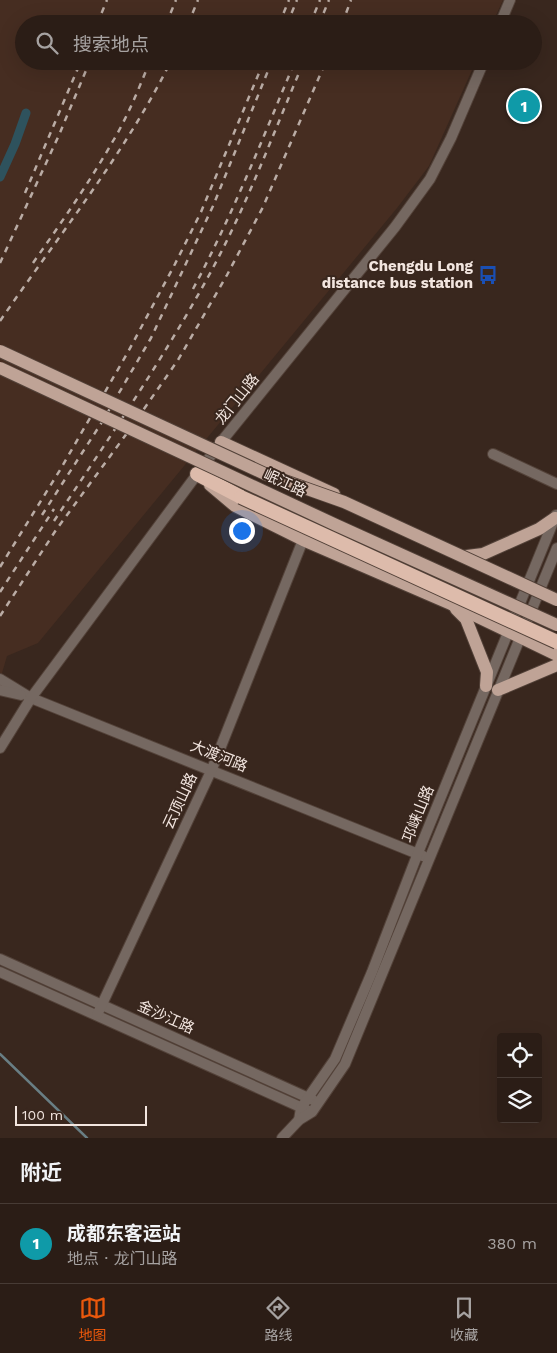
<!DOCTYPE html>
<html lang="zh">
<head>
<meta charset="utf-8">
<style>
	body { margin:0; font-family:"Work Sans","Noto Sans SC",sans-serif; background:#33261f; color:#f1f3f6 }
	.controls { position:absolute; right:15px; bottom:15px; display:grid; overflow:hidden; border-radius:5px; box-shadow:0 5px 20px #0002 }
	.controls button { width:45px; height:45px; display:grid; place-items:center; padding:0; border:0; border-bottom:1px solid #473b35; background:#2b1d16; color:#f1f3f6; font:25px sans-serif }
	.scale { position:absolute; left:15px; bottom:12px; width:132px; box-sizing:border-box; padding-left:5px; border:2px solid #f2e5df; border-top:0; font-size:14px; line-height:18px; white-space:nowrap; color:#f2e5df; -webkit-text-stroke:4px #39271e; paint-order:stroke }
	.you { position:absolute; left:241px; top:530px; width:18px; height:18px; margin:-12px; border:4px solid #fff; border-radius:50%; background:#1a73e8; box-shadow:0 0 0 8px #1a73e833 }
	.badge { display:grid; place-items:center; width:32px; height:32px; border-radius:50%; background:#ea580c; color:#fff; font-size:16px; font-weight:700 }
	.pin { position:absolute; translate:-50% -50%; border:2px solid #fff; box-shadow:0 1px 5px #0006 }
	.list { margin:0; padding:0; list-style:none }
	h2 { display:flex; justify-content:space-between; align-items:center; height:65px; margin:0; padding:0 20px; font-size:21px }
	h2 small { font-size:16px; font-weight:400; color:#a6a2a1 }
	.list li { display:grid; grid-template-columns:32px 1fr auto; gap:15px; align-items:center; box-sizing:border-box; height:80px; padding:0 20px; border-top:1px solid #473b35 }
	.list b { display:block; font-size:19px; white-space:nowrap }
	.list p { margin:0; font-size:16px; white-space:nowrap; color:#a6a2a1 }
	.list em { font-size:16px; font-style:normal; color:#a6a2a1 }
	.icon { flex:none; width:28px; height:28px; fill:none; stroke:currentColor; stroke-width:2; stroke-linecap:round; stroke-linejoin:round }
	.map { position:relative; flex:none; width:557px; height:1138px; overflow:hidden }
	.search { position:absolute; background:#2b1d16; box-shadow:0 5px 20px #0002; left:15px; right:15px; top:15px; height:55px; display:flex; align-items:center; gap:12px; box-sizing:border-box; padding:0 18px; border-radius:28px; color:#a6a2a1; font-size:19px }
	.sheet { height:145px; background:#2b1d16 }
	nav { display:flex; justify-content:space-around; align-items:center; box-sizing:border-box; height:70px; border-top:1px solid #473b35; background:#2b1d16; font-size:14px; color:#a6a2a1 }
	nav a { display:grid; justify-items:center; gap:2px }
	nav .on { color:#ea580c }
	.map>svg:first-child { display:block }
</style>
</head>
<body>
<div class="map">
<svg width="557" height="1138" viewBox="0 0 557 1138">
	<rect width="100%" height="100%" fill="#39271e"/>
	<!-- built -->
	<path fill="#462d21" d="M0,0h503l-11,24h-468v37h452l-47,105 -32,42 -359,435 -31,13 -7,24z"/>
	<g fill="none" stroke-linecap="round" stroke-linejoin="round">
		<!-- stream -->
		<path stroke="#697e84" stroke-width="2.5" d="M0,1054l87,84"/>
		<!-- canal -->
		<path stroke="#2e525d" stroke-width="9" d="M0,177l15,-33 11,-31"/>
		<!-- minor casing -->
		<g stroke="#534239" stroke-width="12">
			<g id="minor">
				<path d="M500,24l10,-24"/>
				<path d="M493,454l64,30"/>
				<path d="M0,679l31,19 392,158"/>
				<path d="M0,690l21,5"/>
				<path d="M0,748l31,-50 190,-256 174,-215 35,-48 21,-41 33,-77"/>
				<path d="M0,959l313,141"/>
				<path d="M0,972l307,138"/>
				<path d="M97,1015l115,-246 91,-229"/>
				<path d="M299,1120l2,-12 34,-49 37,-87 46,-119 138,-338"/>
				<path d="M282,1138l17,-18 13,-8 33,-48 212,-516"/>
			</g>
		</g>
		<!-- major casing -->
		<g stroke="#534239" stroke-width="14">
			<g id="major">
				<path d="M221,442l113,52"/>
				<path d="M210,485l25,21 68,34 148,64 106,51"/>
				<path d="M467,556l16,-2 56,-25 16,-11"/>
				<path d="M456,609l10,10 21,53 -1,14"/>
				<path d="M498,690l59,-25"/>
			</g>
		</g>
		<!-- highway casing -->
		<g stroke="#534239" stroke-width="16">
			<path id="highway" d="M197,474l44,23"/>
		</g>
		<!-- minor -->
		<use href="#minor" stroke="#756861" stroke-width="10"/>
		<!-- major -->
		<use href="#major" stroke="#bfa396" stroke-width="12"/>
		<!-- highway -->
		<use href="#highway" stroke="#ddbbab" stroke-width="14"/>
		<!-- rail -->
		<g stroke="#baaca5" stroke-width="2.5" stroke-dasharray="6 6" stroke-linecap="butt">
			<path d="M97,24l10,-24"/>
			<path d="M166,24l10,-24"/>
			<path d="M188,24l10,-24"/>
			<path d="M279,24l10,-24"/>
			<path d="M287,24l10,-24"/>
			<path d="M310,24l10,-24"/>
			<path d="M319,24l10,-24"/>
			<path d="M342,24l9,-24"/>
			<path d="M25,193l56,-132"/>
			<path d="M0,263l59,-128 31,-74"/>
			<path d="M33,263c28,-40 56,-80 80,-122 15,-25 26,-53 37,-80"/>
			<path d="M193,289c39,-73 70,-151 102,-228"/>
			<path d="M0,321c59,-86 124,-166 171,-260"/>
			<path d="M42,515l60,-93 49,-84 62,-132 59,-145"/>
			<path d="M54,521c53,-80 108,-160 154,-244 38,-69 65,-143 96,-216"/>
			<path d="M0,567l60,-97 68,-118 47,-88 26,-52 63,-151"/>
			<path d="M0,592l54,-83"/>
			<path d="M0,616l56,-86 74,-101 48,-69 49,-85 36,-68 63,-146"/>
		</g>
		<!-- major-bridge casing -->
		<g stroke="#534239" stroke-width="14" stroke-linecap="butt">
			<g id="major-bridge">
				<path d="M0,351l265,123 79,28 213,98"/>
				<path d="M0,368l336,157 221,100"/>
			</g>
		</g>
		<!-- highway-bridge casing -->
		<g stroke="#534239" stroke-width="16" stroke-linecap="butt">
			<path id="highway-bridge" d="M241,497l316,145"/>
		</g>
		<!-- major-bridge -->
		<use href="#major-bridge" stroke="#bfa396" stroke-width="12"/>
		<!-- highway-bridge -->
		<use href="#highway-bridge" stroke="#ddbbab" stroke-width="14"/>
	</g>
	<!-- icons -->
	<defs>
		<g id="bus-bare" transform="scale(1.5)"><path d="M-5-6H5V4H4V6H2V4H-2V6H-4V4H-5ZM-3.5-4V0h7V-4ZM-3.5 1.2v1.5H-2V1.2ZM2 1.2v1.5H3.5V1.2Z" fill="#1a4fb4" stroke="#39271e" stroke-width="2.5" paint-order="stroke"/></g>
	</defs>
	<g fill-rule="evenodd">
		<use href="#bus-bare" x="488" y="275"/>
	</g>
	<g text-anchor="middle" stroke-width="4" stroke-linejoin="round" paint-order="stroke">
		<!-- poi labels -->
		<g font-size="15" font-weight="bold" fill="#f2e5df" stroke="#39271e" text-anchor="end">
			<text x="473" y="271">Chengdu Long<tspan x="473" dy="17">distance bus station</tspan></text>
		</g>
		<!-- street labels -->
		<g font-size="15" fill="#f2e5df" stroke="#39271e">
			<text transform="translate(237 399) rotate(-51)" y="5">龙门山路</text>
			<text transform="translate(285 483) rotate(25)" y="5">岷江路</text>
			<text transform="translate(219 756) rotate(22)" y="5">大渡河路</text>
			<text transform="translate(180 801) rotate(-65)" y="5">云顶山路</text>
			<text transform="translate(418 814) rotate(-68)" y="5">邛崃山路</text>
			<text transform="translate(166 1017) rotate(24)" y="5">金沙江路</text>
		</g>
	</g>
</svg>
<div class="controls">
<button><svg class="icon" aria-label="locate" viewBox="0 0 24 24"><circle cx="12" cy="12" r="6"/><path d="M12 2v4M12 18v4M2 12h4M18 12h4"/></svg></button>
<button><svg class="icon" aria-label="layers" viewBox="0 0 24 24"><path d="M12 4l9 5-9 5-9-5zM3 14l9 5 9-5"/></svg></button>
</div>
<div class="scale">100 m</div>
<div class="you"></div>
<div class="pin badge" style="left:524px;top:106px;background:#0f9aa8">1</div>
<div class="search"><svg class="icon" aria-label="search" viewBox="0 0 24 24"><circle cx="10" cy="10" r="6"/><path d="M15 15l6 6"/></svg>搜索地点</div>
</div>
<section class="sheet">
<h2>附近<small></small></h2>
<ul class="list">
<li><span class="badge" style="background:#0f9aa8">1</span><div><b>成都东客运站</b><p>地点 · 龙门山路</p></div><em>380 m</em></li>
</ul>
</section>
<nav>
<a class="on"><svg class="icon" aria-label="map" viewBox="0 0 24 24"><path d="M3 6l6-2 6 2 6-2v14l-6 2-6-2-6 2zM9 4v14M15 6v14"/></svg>地图</a>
<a><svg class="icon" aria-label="directions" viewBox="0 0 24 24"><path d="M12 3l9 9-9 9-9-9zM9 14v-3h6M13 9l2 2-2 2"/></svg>路线</a>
<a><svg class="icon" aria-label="saved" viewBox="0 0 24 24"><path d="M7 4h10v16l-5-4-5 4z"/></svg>收藏</a>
</nav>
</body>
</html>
